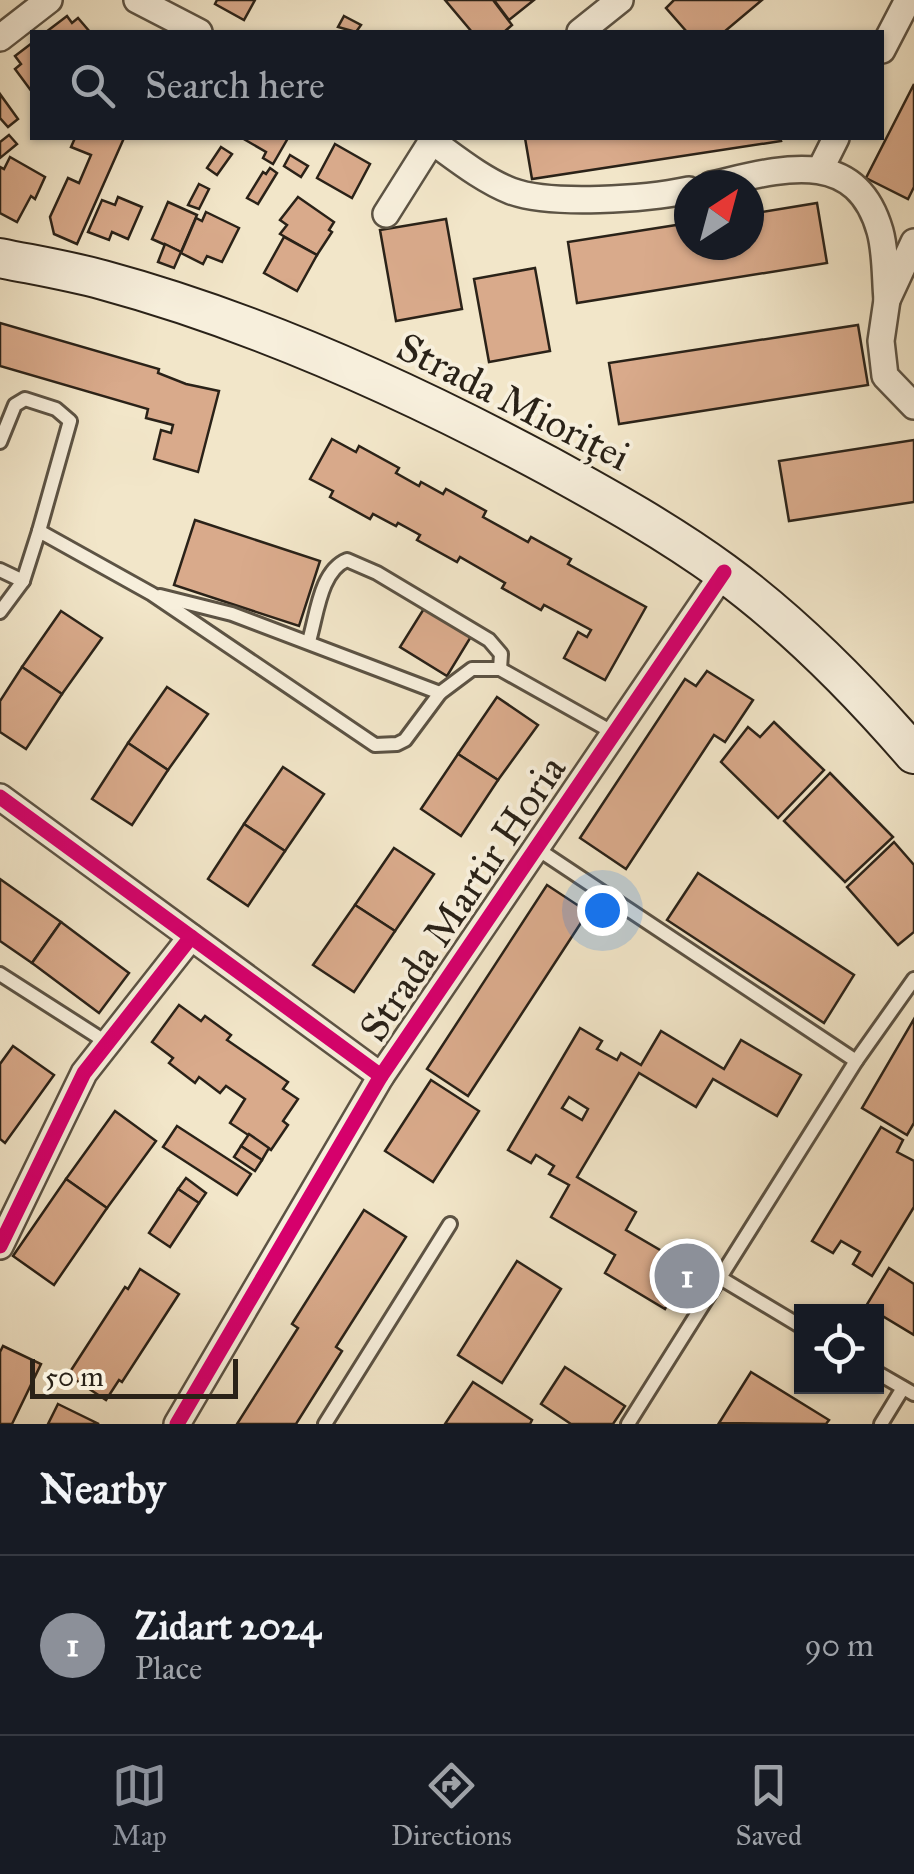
<!DOCTYPE html>
<html lang="en">
<head>
<meta charset="utf-8">
<style>
	body { margin:0; font-family:"IM FELL Great Primer",serif; background:#20242c; color:#f1f3f6 }
	.controls { position:absolute; right:30px; bottom:30px; display:grid; overflow:hidden; border-radius:0px; box-shadow:0 2px 8px #0004 }
	.controls button { width:90px; height:90px; display:grid; place-items:center; padding:0; border:0; border-bottom:2px solid #363941; background:#171b24; color:#f1f3f6; font:50px sans-serif }
	.compass { position:absolute; left:674px; top:170px; width:90px; height:90px; border-radius:50%; background:#171b24; box-shadow:0 2px 8px #0004; rotate:36deg }
	.scale { position:absolute; left:30px; bottom:25px; width:208px; box-sizing:border-box; padding-left:10px; border:5px solid #2a2218; border-top:0; font-size:28px; line-height:35px; white-space:nowrap; color:#2a2218; -webkit-text-stroke:8px #f7efdc; paint-order:stroke }
	.you { position:absolute; left:602px; top:910px; width:35px; height:35px; margin:-25px; border:8px solid #fff; border-radius:50%; background:#1a73e8; box-shadow:0 0 0 15px #1a73e833 }
	.badge { display:grid; place-items:center; width:65px; height:65px; border-radius:50%; background:#8c9099; color:#fff; font-size:32px; font-weight:700 }
	.pin { position:absolute; translate:-50% -50%; border:5px solid #fff; box-shadow:0 2px 10px #0006 }
	.list { margin:0; padding:0; list-style:none }
	h2 { display:flex; justify-content:space-between; align-items:center; height:130px; margin:0; padding:0 40px; font-size:42px }
	h2 small { font-size:32px; font-weight:400; color:#9ea1a6 }
	.list li { display:grid; grid-template-columns:65px 1fr auto; gap:30px; align-items:center; box-sizing:border-box; height:180px; padding:0 40px; border-top:2px solid #363941 }
	.list b { display:block; font-size:38px; white-space:nowrap }
	.list p { margin:0; font-size:32px; white-space:nowrap; color:#9ea1a6 }
	.list em { font-size:32px; font-style:normal; color:#9ea1a6 }
	.icon { flex:none; width:55px; height:55px; fill:none; stroke:currentColor; stroke-width:2; stroke-linecap:round; stroke-linejoin:round }
	.map { position:relative; flex:none; width:914px; height:1424px; overflow:hidden }
	.search { position:absolute; background:#171b24; box-shadow:0 2px 8px #0004; left:30px; right:30px; top:30px; height:110px; display:flex; align-items:center; gap:25px; box-sizing:border-box; padding:0 35px; border-radius:0px; color:#9ea1a6; font-size:38px }
	.sheet { height:310px; background:#171b24 }
	nav { display:flex; justify-content:space-around; align-items:center; box-sizing:border-box; height:140px; border-top:2px solid #363941; background:#171b24; font-size:28px; color:#9ea1a6 }
	nav a { display:grid; justify-items:center; gap:5px }
	nav .on { color:#8c9099 }
	.map>svg:first-child { display:block }
</style>
</head>
<body>
<div class="map">
<svg width="914" height="1424" viewBox="0 0 914 1424">
	<rect width="100%" height="100%" fill="#f2e6c9"/>
	<filter id="stains"><feTurbulence type="fractalNoise" baseFrequency=".002" numOctaves="4"/><feColorMatrix values="0 0 0 0 .2 0 0 0 0 .09 0 0 0 0 .02 0 0 0 .5 -.17"/></filter>
	<radialGradient id="worn" r=".72"><stop offset=".6" stop-color="#630" stop-opacity="0"/><stop offset="1" stop-color="#630" stop-opacity=".3"/></radialGradient>
	<!-- building -->
	<g fill="#d9aa8b" stroke="#2a2218" stroke-width="2.5" fill-rule="evenodd">
		<path d="M217,0h38l-11,20 -29,-16z"/>
		<path d="M445,0h48l19,25 -8,7h-32z"/>
		<path d="M494,0h40l-25,20z"/>
		<path d="M674,0h88l-38,32h-37l-21,-24z"/>
		<path d="M67,16l5,7 6,-5 12,14h-44z"/>
		<path d="M344,16l17,9 -5,7 -18,-5z"/>
		<path d="M32,43v49l-17,-23 6,-5 -6,-8z"/>
		<path d="M914,84v103l-6,12 -42,-21z"/>
		<path d="M0,94l18,25 -10,8 -8,-9z"/>
		<path d="M9,135l8,9 -17,14v-16z"/>
		<path d="M75,138h49l-47,106 -23,-10 -4,-17 18,-39 11,5 12,-28 -20,-8z"/>
		<path d="M242,138h46l-15,26 -10,-6 3,-6z"/>
		<path d="M525,138h255l1,3 -249,38z"/>
		<path d="M335,144l35,20 -18,34 -35,-20z"/>
		<path d="M221,147l11,7 -15,21 -10,-7z"/>
		<path d="M290,155l18,11 -7,11 -17,-11z"/>
		<path d="M10,157l35,20 -10,22 -4,-3 -14,26 -17,-9v-46l4,2z"/>
		<path d="M270,168l7,5 -19,31 -11,-6 16,-26 3,2z"/>
		<path d="M199,184l10,5 -10,20 -11,-4z"/>
		<path d="M118,197l24,10 -14,32 -16,-7 -3,8 -21,-8 14,-32 13,5z"/>
		<path d="M298,197l36,25 -5,8 3,2 -15,23 -37,-21 7,-9 -7,-5z"/>
		<path d="M168,202l29,13 -16,37 -29,-13z"/>
		<path d="M817,203l10,60 -250,40 -9,-61 121,-19v22h60v-31z"/>
		<path d="M206,212l33,16 -17,34 -15,-6 -4,8 -22,-11 15,-35 6,3z"/>
		<path d="M446,219l16,90 -66,12 -16,-91z"/>
		<path d="M284,237l33,18 -20,36 -33,-18z"/>
		<path d="M165,244l16,8 -7,16 -16,-6z"/>
		<path d="M535,268l15,83 -61,11 -15,-83z"/>
		<path d="M0,323l159,46 -1,4 28,11 33,7 -21,81 -44,-13 7,-29 10,3 2,-8 -27,-7 2,-9 -148,-43z"/>
		<path d="M858,325l10,60 -249,39 -10,-61z"/>
		<path d="M332,439l24,13 3,-6 40,22 -3,5 23,13 2,-4 22,12 3,-5 40,22 -3,6 45,25 3,-5 40,22 -3,5 78,43 -41,73 -41,-22 14,-26 9,5 4,-7 -47,-25 -3,5 -39,-22 3,-5 -45,-26 -3,5 -40,-22 3,-5 -22,-12 -2,3 -23,-12 -3,5 -40,-22 3,-6 -23,-12z"/>
		<path d="M914,440v62l-125,19 -10,-60z"/>
		<path d="M195,520l125,41 -21,65 -125,-41z"/>
		<path d="M425,607l47,28 -25,41 -47,-29z"/>
		<path d="M61,611l41,27 -40,56 -40,-27z"/>
		<path d="M22,667l40,27 -36,55 -26,-17v-31z"/>
		<path d="M707,671l46,29 -28,42 -11,-7 -88,134 -46,-31 105,-159 11,7z"/>
		<path d="M167,687l41,27 -40,56 -40,-27z"/>
		<path d="M497,697l41,28 -40,55 -40,-26z"/>
		<path d="M774,722l50,48 -46,48 -57,-56 27,-35 12,10z"/>
		<path d="M128,743l40,27 -36,55 -40,-26z"/>
		<path d="M458,754l40,26 -37,56 -40,-27z"/>
		<path d="M283,767l41,27 -39,57 -41,-27z"/>
		<path d="M830,773l63,64 -48,45 -61,-61z"/>
		<path d="M244,824l41,27 -37,55 -40,-27z"/>
		<path d="M894,842l20,23v67l-16,13 -51,-58z"/>
		<path d="M394,848l40,26 -39,57 -40,-26z"/>
		<path d="M698,873l156,102 -30,48 -157,-103z"/>
		<path d="M0,879l61,43 -29,41 -32,-22z"/>
		<path d="M547,885l41,27 -120,184 -41,-27z"/>
		<path d="M355,905l40,26 -41,61 -41,-27z"/>
		<path d="M61,922l68,51 -30,40 -67,-50z"/>
		<path d="M179,1005l22,16 4,-5 26,19 -4,5 61,42 -5,7 15,10 -15,22 5,4 -17,25 -41,-27 15,-24 -19,-13 -6,7 -21,-16 -4,6 -26,-20 4,-5 -21,-16z"/>
		<path d="M914,1019v104l-7,12 -45,-27z"/>
		<path d="M580,1028l22,13 -5,8 20,11 4,-7 20,12 20,-34 63,38 17,-29 60,35 -24,41 -64,-37 -17,28 -57,-34 -62,104 59,35 -10,18 63,37 -24,42 -60,-36 10,-18 -64,-38 18,-32 -20,-11 5,-8 -18,-11 -5,8 -23,-13zM569,1097l19,12 -6,11 -20,-12z"/>
		<path d="M13,1046l41,29 -49,68 -5,-4v-75z"/>
		<path d="M431,1080l48,31 -46,71 -48,-31z"/>
		<path d="M115,1111l41,30 -49,67 -41,-29z"/>
		<path d="M177,1126l74,48 -14,21 -74,-48z"/>
		<path d="M881,1127l22,13 -6,12 17,9v46l-42,69 -19,-12 7,-12 -19,-11 -8,12 -21,-12z"/>
		<path d="M249,1134l20,14 -7,12 -21,-14z"/>
		<path d="M241,1146l21,14 -7,11 -21,-14z"/>
		<path d="M186,1178l20,15 -7,10 -21,-14z"/>
		<path d="M66,1179l41,29 -53,77 -41,-29z"/>
		<path d="M178,1189l21,14 -29,44 -21,-14z"/>
		<path d="M364,1210l42,27 -70,110 6,4 -46,73h-59l61,-96 -6,-4z"/>
		<path d="M517,1261l44,28 -59,94 -44,-28z"/>
		<path d="M889,1268l25,16v51l-48,-29z"/>
		<path d="M140,1269l39,25 -57,88 -3,-2 -13,20 -38,-25 57,-88 3,2z"/>
		<path d="M3,1346l38,18 -29,60h-12v-72z"/>
		<path d="M565,1367l60,39 -12,18h-42l-30,-20z"/>
		<path d="M751,1372l78,48 -3,4 -107,-1z"/>
		<path d="M473,1382l59,38 -2,4h-85z"/>
		<path d="M58,1404l41,20h-51z"/>
	</g>
	<g fill="none" stroke-linecap="round" stroke-linejoin="round">
		<!-- lane casing -->
		<g stroke="#5c5344" stroke-width="18">
			<g id="lane">
				<path d="M0,442l15,-37 10,-6 31,10 14,12 -31,110"/>
				<path d="M0,570l23,11"/>
				<path d="M160,596l72,18 208,79"/>
				<path d="M0,612l23,-31 16,-50 113,63 223,151 22,-1 8,-4 35,-47 32,-24h28l114,64"/>
				<path d="M309,641c8,-26 11,-70 38,-81l30,13 112,67 12,14 -1,15"/>
				<path d="M536,848l320,213"/>
				<path d="M0,974l106,68"/>
				<path d="M722,1279l80,48"/>
				<path d="M876,1372l38,22"/>
				<path d="M325,1424l125,-200"/>
				<path d="M628,1424l228,-363 58,-82"/>
				<path d="M881,1424l22,-36"/>
			</g>
		</g>
		<!-- street casing -->
		<g stroke="#5c5344" stroke-width="30">
			<g id="street">
				<path d="M137,0l62,32"/>
				<path d="M580,32l40,-32"/>
				<path d="M0,38l49,-38"/>
				<path d="M882,50l26,-50"/>
				<path d="M432,141c25,18 51,39 79,50 40,15 136,8 178,-1"/>
				<path d="M821,168l15,-30"/>
				<path d="M711,185c67,-15 144,-41 169,46 6,21 5,47 7,69"/>
				<path d="M386,214l46,-73"/>
				<path d="M914,242l-27,58 -6,41 4,35 29,30"/>
				<path d="M0,797l381,279"/>
				<path d="M0,1246l84,-173 107,-136"/>
				<path d="M177,1424l204,-348 343,-504"/>
			</g>
		</g>
		<!-- secondary casing -->
		<g stroke="#2a2218" stroke-width="42">
			<path id="secondary" d="M0,258c34,7 70,13 103,22 155,42 305,110 446,186 60,33 119,66 174,106 71,52 134,116 191,182"/>
		</g>
		<!-- lane -->
		<use href="#lane" stroke="#f7efdc" stroke-width="12"/>
		<!-- street -->
		<use href="#street" stroke="#f7efdc" stroke-width="25"/>
		<!-- secondary -->
		<use href="#secondary" stroke="#f7efdc" stroke-width="38"/>
		<!-- cycleway casing -->
		<g stroke="#f7efdc" stroke-width="21">
			<g id="cycleway">
				<path d="M0,797l381,279"/>
				<path d="M0,1246l84,-173 107,-136"/>
				<path d="M177,1424l204,-348 343,-504"/>
			</g>
		</g>
		<!-- cycleway -->
		<use href="#cycleway" stroke="#d6006c" stroke-width="15"/>
	</g>
	<g text-anchor="middle" stroke-width="8" stroke-linejoin="round" paint-order="stroke">
		<!-- street labels -->
		<g font-size="40" fill="#2a2218" stroke="#f7efdc">
			<text transform="translate(514 401) rotate(27)" y="14">Strada Mioriței</text>
			<text transform="translate(462 898) rotate(-56)" y="14">Strada Martir Horia</text>
		</g>
	</g>
	<rect width="100%" height="100%" filter="url(#stains)"/>
	<rect width="100%" height="100%" fill="url(#worn)"/>
</svg>
<div class="controls">
<button><svg class="icon" aria-label="locate" viewBox="0 0 24 24"><circle cx="12" cy="12" r="6"/><path d="M12 2v4M12 18v4M2 12h4M18 12h4"/></svg></button>
</div>
<svg class="compass" viewBox="-18 -18 36 36"><path d="M0-13l5 13h-10z" fill="#e53935"/><path d="M0 13l5-13h-10z" fill="#9ea1a6"/></svg>
<div class="scale">50 m</div>
<div class="you"></div>
<div class="pin badge" style="left:687px;top:1276px">1</div>
<div class="search"><svg class="icon" aria-label="search" viewBox="0 0 24 24"><circle cx="10" cy="10" r="6"/><path d="M15 15l6 6"/></svg>Search here</div>
</div>
<section class="sheet">
<h2>Nearby<small></small></h2>
<ul class="list">
<li><span class="badge">1</span><div><b>Zidart 2024</b><p>Place</p></div><em>90 m</em></li>
</ul>
</section>
<nav>
<a class="on"><svg class="icon" aria-label="map" viewBox="0 0 24 24"><path d="M3 6l6-2 6 2 6-2v14l-6 2-6-2-6 2zM9 4v14M15 6v14"/></svg>Map</a>
<a><svg class="icon" aria-label="directions" viewBox="0 0 24 24"><path d="M12 3l9 9-9 9-9-9zM9 14v-3h6M13 9l2 2-2 2"/></svg>Directions</a>
<a><svg class="icon" aria-label="saved" viewBox="0 0 24 24"><path d="M7 4h10v16l-5-4-5 4z"/></svg>Saved</a>
</nav>
</body>
</html>
